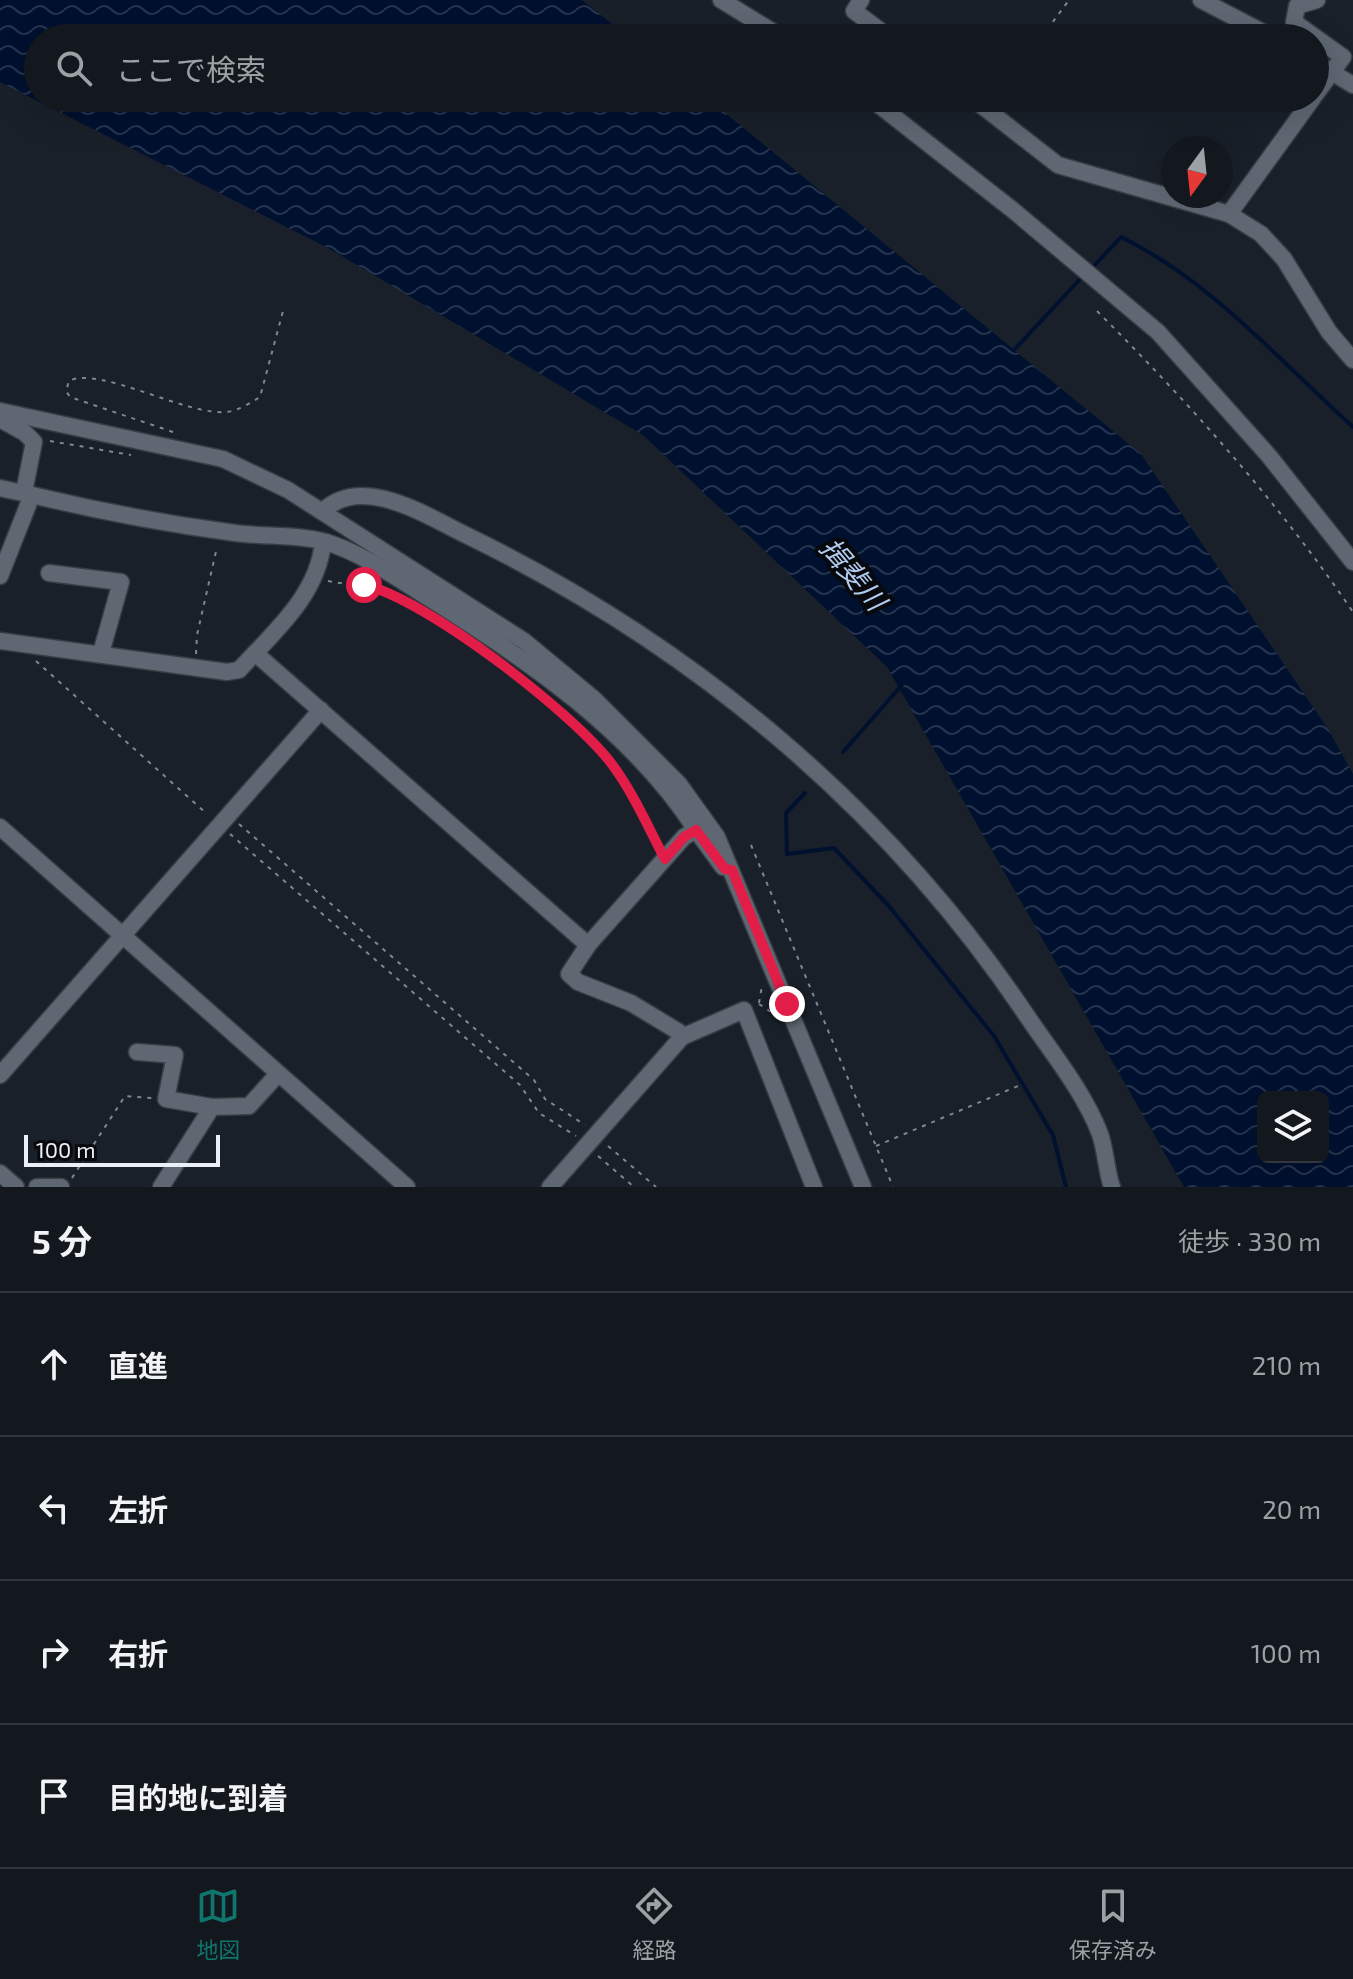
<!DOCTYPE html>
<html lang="ja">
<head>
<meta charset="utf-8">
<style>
	body { margin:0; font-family:"Exo 2","Noto Sans JP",sans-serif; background:#1c2128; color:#f1f3f6 }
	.controls { position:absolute; right:24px; bottom:24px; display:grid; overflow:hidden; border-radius:12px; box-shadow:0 8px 32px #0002 }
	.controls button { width:72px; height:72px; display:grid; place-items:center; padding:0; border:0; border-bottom:2px solid #32373d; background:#13181f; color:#f1f3f6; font:40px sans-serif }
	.compass { position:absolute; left:1161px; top:136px; width:72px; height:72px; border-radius:50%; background:#13181f; box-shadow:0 8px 32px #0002; rotate:195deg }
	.scale { position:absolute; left:24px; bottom:20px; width:196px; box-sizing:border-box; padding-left:8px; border:4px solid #ebf0f6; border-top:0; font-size:22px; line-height:28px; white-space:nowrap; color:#ebf0f6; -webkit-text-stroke:6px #07090d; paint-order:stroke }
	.stop { position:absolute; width:24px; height:24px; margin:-18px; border:6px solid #e11d48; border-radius:50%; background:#fff }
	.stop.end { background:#e11d48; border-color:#fff; box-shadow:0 2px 8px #0008 }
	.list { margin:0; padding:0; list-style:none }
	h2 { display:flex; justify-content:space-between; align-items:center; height:104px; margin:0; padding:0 32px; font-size:34px }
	h2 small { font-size:26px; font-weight:400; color:#9da0a4 }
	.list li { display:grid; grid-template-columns:52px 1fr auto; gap:24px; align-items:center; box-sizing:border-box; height:144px; padding:0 32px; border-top:2px solid #32373d }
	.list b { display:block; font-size:30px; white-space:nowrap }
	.list em { font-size:26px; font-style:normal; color:#9da0a4 }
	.icon { flex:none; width:44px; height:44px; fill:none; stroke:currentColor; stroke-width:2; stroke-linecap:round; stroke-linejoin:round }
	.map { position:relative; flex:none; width:1353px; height:1187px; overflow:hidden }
	.search { position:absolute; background:#13181f; box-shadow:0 8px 32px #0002; left:24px; right:24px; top:24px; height:88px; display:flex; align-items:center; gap:20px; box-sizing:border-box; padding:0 28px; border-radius:44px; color:#9da0a4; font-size:30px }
	.sheet { height:680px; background:#13181f }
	nav { display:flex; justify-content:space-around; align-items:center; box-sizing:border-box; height:112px; border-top:2px solid #32373d; background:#13181f; font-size:22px; color:#9da0a4 }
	nav a { display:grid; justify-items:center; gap:4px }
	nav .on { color:#0f766e }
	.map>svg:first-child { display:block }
</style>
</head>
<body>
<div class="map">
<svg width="1353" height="1187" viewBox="0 0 1353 1187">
	<defs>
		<pattern id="water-waves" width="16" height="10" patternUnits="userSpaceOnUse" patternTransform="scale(2)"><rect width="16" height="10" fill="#00102f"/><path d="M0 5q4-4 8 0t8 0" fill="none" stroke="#25334e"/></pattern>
	</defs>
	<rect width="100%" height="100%" fill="#192029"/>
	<!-- water -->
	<path fill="url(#water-waves)" fill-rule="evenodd" d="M0,0h582l48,38h-592v60h669l434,356 187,275 25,45v413h-169l-297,-520 -244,-232 -313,-186 -330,-167zM1263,1097h60v60h-60z"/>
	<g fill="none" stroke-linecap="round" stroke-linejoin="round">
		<!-- stream -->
		<g stroke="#00102f" stroke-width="4">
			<path d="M1091,269l30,-32c89,43 159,124 232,190"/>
			<path d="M1014,350l70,-75"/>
			<path d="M843,752l59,-67"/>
			<path d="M805,793l-19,20 1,41 47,-6 54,57 106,131 59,99 13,52"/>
		</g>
		<!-- minor casing -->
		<g stroke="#383d44" stroke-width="19">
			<g id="minor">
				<path d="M721,0l62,38"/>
				<path d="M861,0l-7,11 36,27"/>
				<path d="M1201,0l73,38"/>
				<path d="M1315,62l38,23"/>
				<path d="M1315,95l28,-38 -49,-35 3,-16 20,-6"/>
				<path d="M870,98l144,113 144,121 111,124 84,106"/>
				<path d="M972,98l86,67 171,49 32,20 23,25 45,73 24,28"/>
				<path d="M1229,214l84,-116"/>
				<path d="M0,411l223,48 65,31 236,151 70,58 85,85 38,53 146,350"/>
				<path d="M0,419l25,14 9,9 -10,50"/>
				<path d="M0,488l32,7 -32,81"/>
				<path d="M32,495c66,16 135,29 203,38 30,4 61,1 91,9 38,12 72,37 106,58 97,61 201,132 264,230"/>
				<path d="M323,511c40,-38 105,6 145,25 225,110 419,271 559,480 25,37 57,76 73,118 6,17 6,36 12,53"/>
				<path d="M49,573l72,9 -20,71"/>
				<path d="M0,641l227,31 12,-2c35,-38 79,-75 84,-128"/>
				<path d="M255,653l333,292"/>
				<path d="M0,827l407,360"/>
				<path d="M682,1037l-3,-5 -48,-29 -53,-21 -9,-8 19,-29 96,-108 12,-7 27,37"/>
				<path d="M137,1052l38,3 -9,44 46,8"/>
				<path d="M0,1075l321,-365"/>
				<path d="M0,1173l16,14"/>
				<path d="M37,1187h24"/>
				<path d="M161,1187l51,-80 37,-1 29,-32"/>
				<path d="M550,1187l132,-150 62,-27 70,177"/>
			</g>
		</g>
		<!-- path -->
		<g stroke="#81878e" stroke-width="2" stroke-dasharray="4 6" stroke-linecap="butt">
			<path d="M1041,38l28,-38"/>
			<path d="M1097,311c94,94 181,191 256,301"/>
			<path d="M173,432l-103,-35 -4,-6 3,-10c29,-16 118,35 157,31 12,-1 24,-9 34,-15l23,-86"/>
			<path d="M50,441l81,14"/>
			<path d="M328,581l60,10"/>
			<path d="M451,631c57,38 118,77 160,133 18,24 32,53 46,80"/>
			<path d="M196,654l1,-19 20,-88"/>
			<path d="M36,661l171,153"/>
			<path d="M239,824l295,256 11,19 40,26"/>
			<path d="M230,834l290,251 19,28 37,23"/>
			<path d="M751,845l142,342"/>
			<path d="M759,1003l3,-17"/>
			<path d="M759,1004l15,10"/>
			<path d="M608,1146l48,41"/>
			<path d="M876,1146l142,-60"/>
			<path d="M598,1156l36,31"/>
			<path d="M72,1178l53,-82 27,2"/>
		</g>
		<!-- minor -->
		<use href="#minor" stroke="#5e6772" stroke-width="16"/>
	</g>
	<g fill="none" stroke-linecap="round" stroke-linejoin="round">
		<!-- route -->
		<path stroke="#e11d48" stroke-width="10" d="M364,585c61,13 208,127 247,178 22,29 37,64 54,96l19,-22 12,-7 29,39 7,1 55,134"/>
	</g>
	<g text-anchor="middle" stroke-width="8" stroke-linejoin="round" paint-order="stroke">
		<!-- water labels -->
		<g font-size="28" font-style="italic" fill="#b0cbee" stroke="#07090d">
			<text transform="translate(853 574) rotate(50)" y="10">揖斐川</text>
		</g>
	</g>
</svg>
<div class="controls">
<button><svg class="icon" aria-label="layers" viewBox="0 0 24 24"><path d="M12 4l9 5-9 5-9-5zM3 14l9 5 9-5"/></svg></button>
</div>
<svg class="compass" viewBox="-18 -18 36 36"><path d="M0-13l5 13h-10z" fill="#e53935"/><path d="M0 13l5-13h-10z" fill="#9da0a4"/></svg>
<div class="scale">100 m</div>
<div class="stop" style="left:364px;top:585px"></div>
<div class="stop end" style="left:787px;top:1004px"></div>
<div class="search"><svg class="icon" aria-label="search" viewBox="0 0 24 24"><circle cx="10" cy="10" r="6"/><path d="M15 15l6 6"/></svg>ここで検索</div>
</div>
<section class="sheet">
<h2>5 分<small>徒歩 · 330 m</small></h2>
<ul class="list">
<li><svg class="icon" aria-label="ahead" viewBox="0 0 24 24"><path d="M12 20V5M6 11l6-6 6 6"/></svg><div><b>直進</b></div><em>210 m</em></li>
<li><svg class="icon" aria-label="left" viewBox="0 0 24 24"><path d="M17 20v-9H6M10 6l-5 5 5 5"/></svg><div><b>左折</b></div><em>20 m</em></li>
<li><svg class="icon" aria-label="right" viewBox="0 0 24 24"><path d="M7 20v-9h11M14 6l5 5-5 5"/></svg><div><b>右折</b></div><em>100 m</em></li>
<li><svg class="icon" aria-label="arrive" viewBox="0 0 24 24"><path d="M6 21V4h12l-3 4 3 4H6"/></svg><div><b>目的地に到着</b></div></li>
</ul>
</section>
<nav>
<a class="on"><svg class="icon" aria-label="map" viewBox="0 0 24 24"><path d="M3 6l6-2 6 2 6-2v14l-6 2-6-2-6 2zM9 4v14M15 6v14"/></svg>地図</a>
<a><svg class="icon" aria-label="directions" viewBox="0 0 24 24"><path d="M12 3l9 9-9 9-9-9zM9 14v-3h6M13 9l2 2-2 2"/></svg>経路</a>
<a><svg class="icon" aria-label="saved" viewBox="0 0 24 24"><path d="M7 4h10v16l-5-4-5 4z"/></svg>保存済み</a>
</nav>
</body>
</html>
